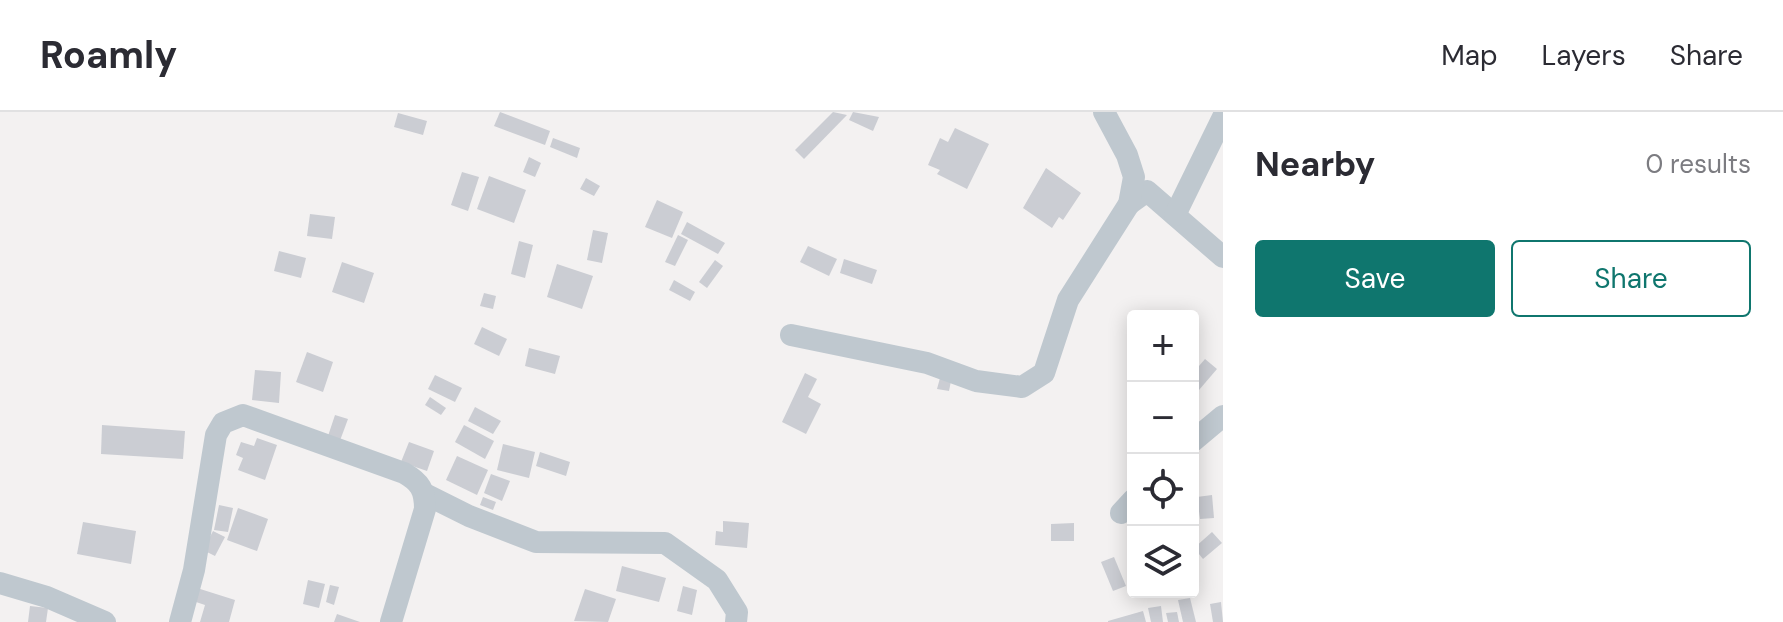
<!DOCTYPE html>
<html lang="en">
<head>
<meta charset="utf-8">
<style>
	body { margin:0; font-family:"DM Sans",sans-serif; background:#f2f2f3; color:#2b2b33 }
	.controls { position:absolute; right:24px; bottom:24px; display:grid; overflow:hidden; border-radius:8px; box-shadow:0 4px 20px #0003 }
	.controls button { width:72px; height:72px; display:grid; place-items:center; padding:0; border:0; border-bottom:2px solid #e1e1e2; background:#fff; color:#2b2b33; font:40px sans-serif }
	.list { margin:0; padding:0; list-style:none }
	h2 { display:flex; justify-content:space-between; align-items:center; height:104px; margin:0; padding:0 32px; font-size:34px }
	h2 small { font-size:26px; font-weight:400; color:#7c7c81 }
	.actions { display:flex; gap:16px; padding:24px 32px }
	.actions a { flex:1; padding:18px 0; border:2px solid #0f766e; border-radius:8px; text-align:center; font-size:28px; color:#0f766e }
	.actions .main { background:#0f766e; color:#fff }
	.icon { flex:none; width:44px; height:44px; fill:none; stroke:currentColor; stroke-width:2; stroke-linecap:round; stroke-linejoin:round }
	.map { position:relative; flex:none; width:1223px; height:510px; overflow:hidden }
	header { display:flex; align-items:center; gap:48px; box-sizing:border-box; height:112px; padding:0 40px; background:#fff; border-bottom:2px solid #e1e1e2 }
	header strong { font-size:38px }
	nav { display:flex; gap:44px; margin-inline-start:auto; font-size:28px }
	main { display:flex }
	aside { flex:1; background:#fff }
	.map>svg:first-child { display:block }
</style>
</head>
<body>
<header>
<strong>Roamly</strong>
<nav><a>Map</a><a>Layers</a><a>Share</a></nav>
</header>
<main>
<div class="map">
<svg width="1223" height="510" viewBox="0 0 1223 510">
	<rect width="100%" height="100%" fill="#f3f1f1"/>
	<!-- building -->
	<g fill="#cbcdd3">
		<path d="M500,0l50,19 -5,14 -51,-19z"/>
		<path d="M833,0l14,3 -43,44 -9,-9z"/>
		<path d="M853,0l26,5 -6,14 -24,-11z"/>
		<path d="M398,1l29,8 -4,14 -29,-8z"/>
		<path d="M955,16l34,16 -22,45 -30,-15 3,-4 -12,-5 12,-27 8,4z"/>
		<path d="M553,26l27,10 -3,10 -27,-11z"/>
		<path d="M529,45l12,6 -6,14 -12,-5z"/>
		<path d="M1046,56l35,25 -18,27 -4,-3 -7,11 -29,-20z"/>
		<path d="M462,60l17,5 -11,34 -17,-6z"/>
		<path d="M489,64l37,14 -12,33 -37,-14z"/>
		<path d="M586,66l14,8 -6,10 -14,-7z"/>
		<path d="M657,88l26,12 -11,26 -27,-11z"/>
		<path d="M310,102l25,3 -3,22 -25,-3z"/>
		<path d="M687,110l38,21 -7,11 -37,-20z"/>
		<path d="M593,118l15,3 -6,30 -15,-3z"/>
		<path d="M678,123l10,5 -13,26 -10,-4z"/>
		<path d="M519,129l14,4 -8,33 -14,-4z"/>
		<path d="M808,134l29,13 -8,17 -29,-14z"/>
		<path d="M279,139l27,7 -5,20 -27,-7z"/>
		<path d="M844,147l33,11 -5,14 -32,-11z"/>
		<path d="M715,148l8,6 -16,22 -8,-6z"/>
		<path d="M342,150l32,11 -10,30 -32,-11z"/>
		<path d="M557,152l36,12 -11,33 -35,-12z"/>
		<path d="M674,168l21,12 -5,9 -21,-11z"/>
		<path d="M484,181l12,3 -3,13 -13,-3z"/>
		<path d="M482,215l25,12 -8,17 -25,-12z"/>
		<path d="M529,236l31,8 -5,18 -30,-8z"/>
		<path d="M307,240l26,10 -10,30 -27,-10z"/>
		<path d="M1205,247l12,10 -24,28v-24z"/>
		<path d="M255,258l26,2 -2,31 -27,-3z"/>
		<path d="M805,261l12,6 -9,18 13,7 -15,30 -24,-12z"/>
		<path d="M435,263l27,13 -7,14 -27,-13z"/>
		<path d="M940,266l11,3 -2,10 -12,-2z"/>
		<path d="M430,285l16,11 -5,7 -16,-10z"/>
		<path d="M475,295l26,14 -8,13 -25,-13z"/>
		<path d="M335,303l13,4 -10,27 -12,-4z"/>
		<path d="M102,313l83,6 -2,28 -82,-5z"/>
		<path d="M464,313l30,16 -9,18 -30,-17z"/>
		<path d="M257,326l20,7 -12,35 -27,-10 5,-12 -7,-3 5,-13 13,4z"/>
		<path d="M409,330l25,9 -7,20 -26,-9z"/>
		<path d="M503,332l32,8 -6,26 -32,-8z"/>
		<path d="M540,340l30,10 -4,14 -30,-10z"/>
		<path d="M457,344l31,14 -11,25 -31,-15z"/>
		<path d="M491,362l19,7 -8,20 -18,-8z"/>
		<path d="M1212,383l2,23 -14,1 -3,-22z"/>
		<path d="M483,385l13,5 -3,8 -13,-5z"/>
		<path d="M219,393l14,3 -5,24 -14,-2z"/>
		<path d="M238,396l30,11 -11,32 -30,-11z"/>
		<path d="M723,409l26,2 -2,25 -32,-3 1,-14 7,1z"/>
		<path d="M83,410l53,9 -5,33 -54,-10z"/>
		<path d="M1074,411v18h-23v-17z"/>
		<path d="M213,419l12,6 -10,19 -12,-6z"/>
		<path d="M1212,420l10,11 -19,16 -9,-11z"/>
		<path d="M1114,445l12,29 -13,5 -12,-29z"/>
		<path d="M622,454l44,12 -7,24 -43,-11z"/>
		<path d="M308,468l17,4 -6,24 -16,-4z"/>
		<path d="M330,473l9,2 -5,18 -8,-3z"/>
		<path d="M683,474l14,4 -5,25 -15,-4z"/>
		<path d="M197,476l38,12 -6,22h-29l5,-17 -12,-4z"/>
		<path d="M585,477l31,10 -8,23 -34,-1z"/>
		<path d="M1190,486l6,24h-13l-5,-22z"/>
		<path d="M1221,490l2,20h-10l-3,-18z"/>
		<path d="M30,494l18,2 -2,14h-18z"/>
		<path d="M1161,494l2,16h-12l-3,-14z"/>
		<path d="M1143,499l3,11h-38v-1z"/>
		<path d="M1177,500l2,10h-11l-2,-9z"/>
		<path d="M337,502l23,8h-26z"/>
	</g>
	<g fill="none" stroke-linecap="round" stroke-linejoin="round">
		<!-- minor -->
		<g stroke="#bfc8cf" stroke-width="22">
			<path d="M1129,92l18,-13 76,66"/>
			<path d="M1175,103l48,-98"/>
			<path d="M791,223l136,28 49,18 46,6 22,-14 24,-73 61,-96 5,-27 -7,-22 -23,-43"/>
			<path d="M1193,329l30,-25"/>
			<path d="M425,382l44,22 67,26 129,1 52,37 20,32 -1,10"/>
			<path d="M1121,401l12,-13"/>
			<path d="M0,471l47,14 58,25"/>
			<path d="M180,510l14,-52 22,-135 7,-12 20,-8 161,58c16,9 21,17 21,36l-34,113"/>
		</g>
	</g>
</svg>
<div class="controls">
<button>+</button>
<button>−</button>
<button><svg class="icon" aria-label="locate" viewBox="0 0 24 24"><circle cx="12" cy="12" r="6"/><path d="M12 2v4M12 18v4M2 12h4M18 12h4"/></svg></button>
<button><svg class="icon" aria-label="layers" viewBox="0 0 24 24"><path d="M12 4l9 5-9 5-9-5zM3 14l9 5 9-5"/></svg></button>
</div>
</div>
<aside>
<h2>Nearby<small>0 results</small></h2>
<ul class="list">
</ul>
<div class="actions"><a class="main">Save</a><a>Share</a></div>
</aside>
</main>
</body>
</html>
